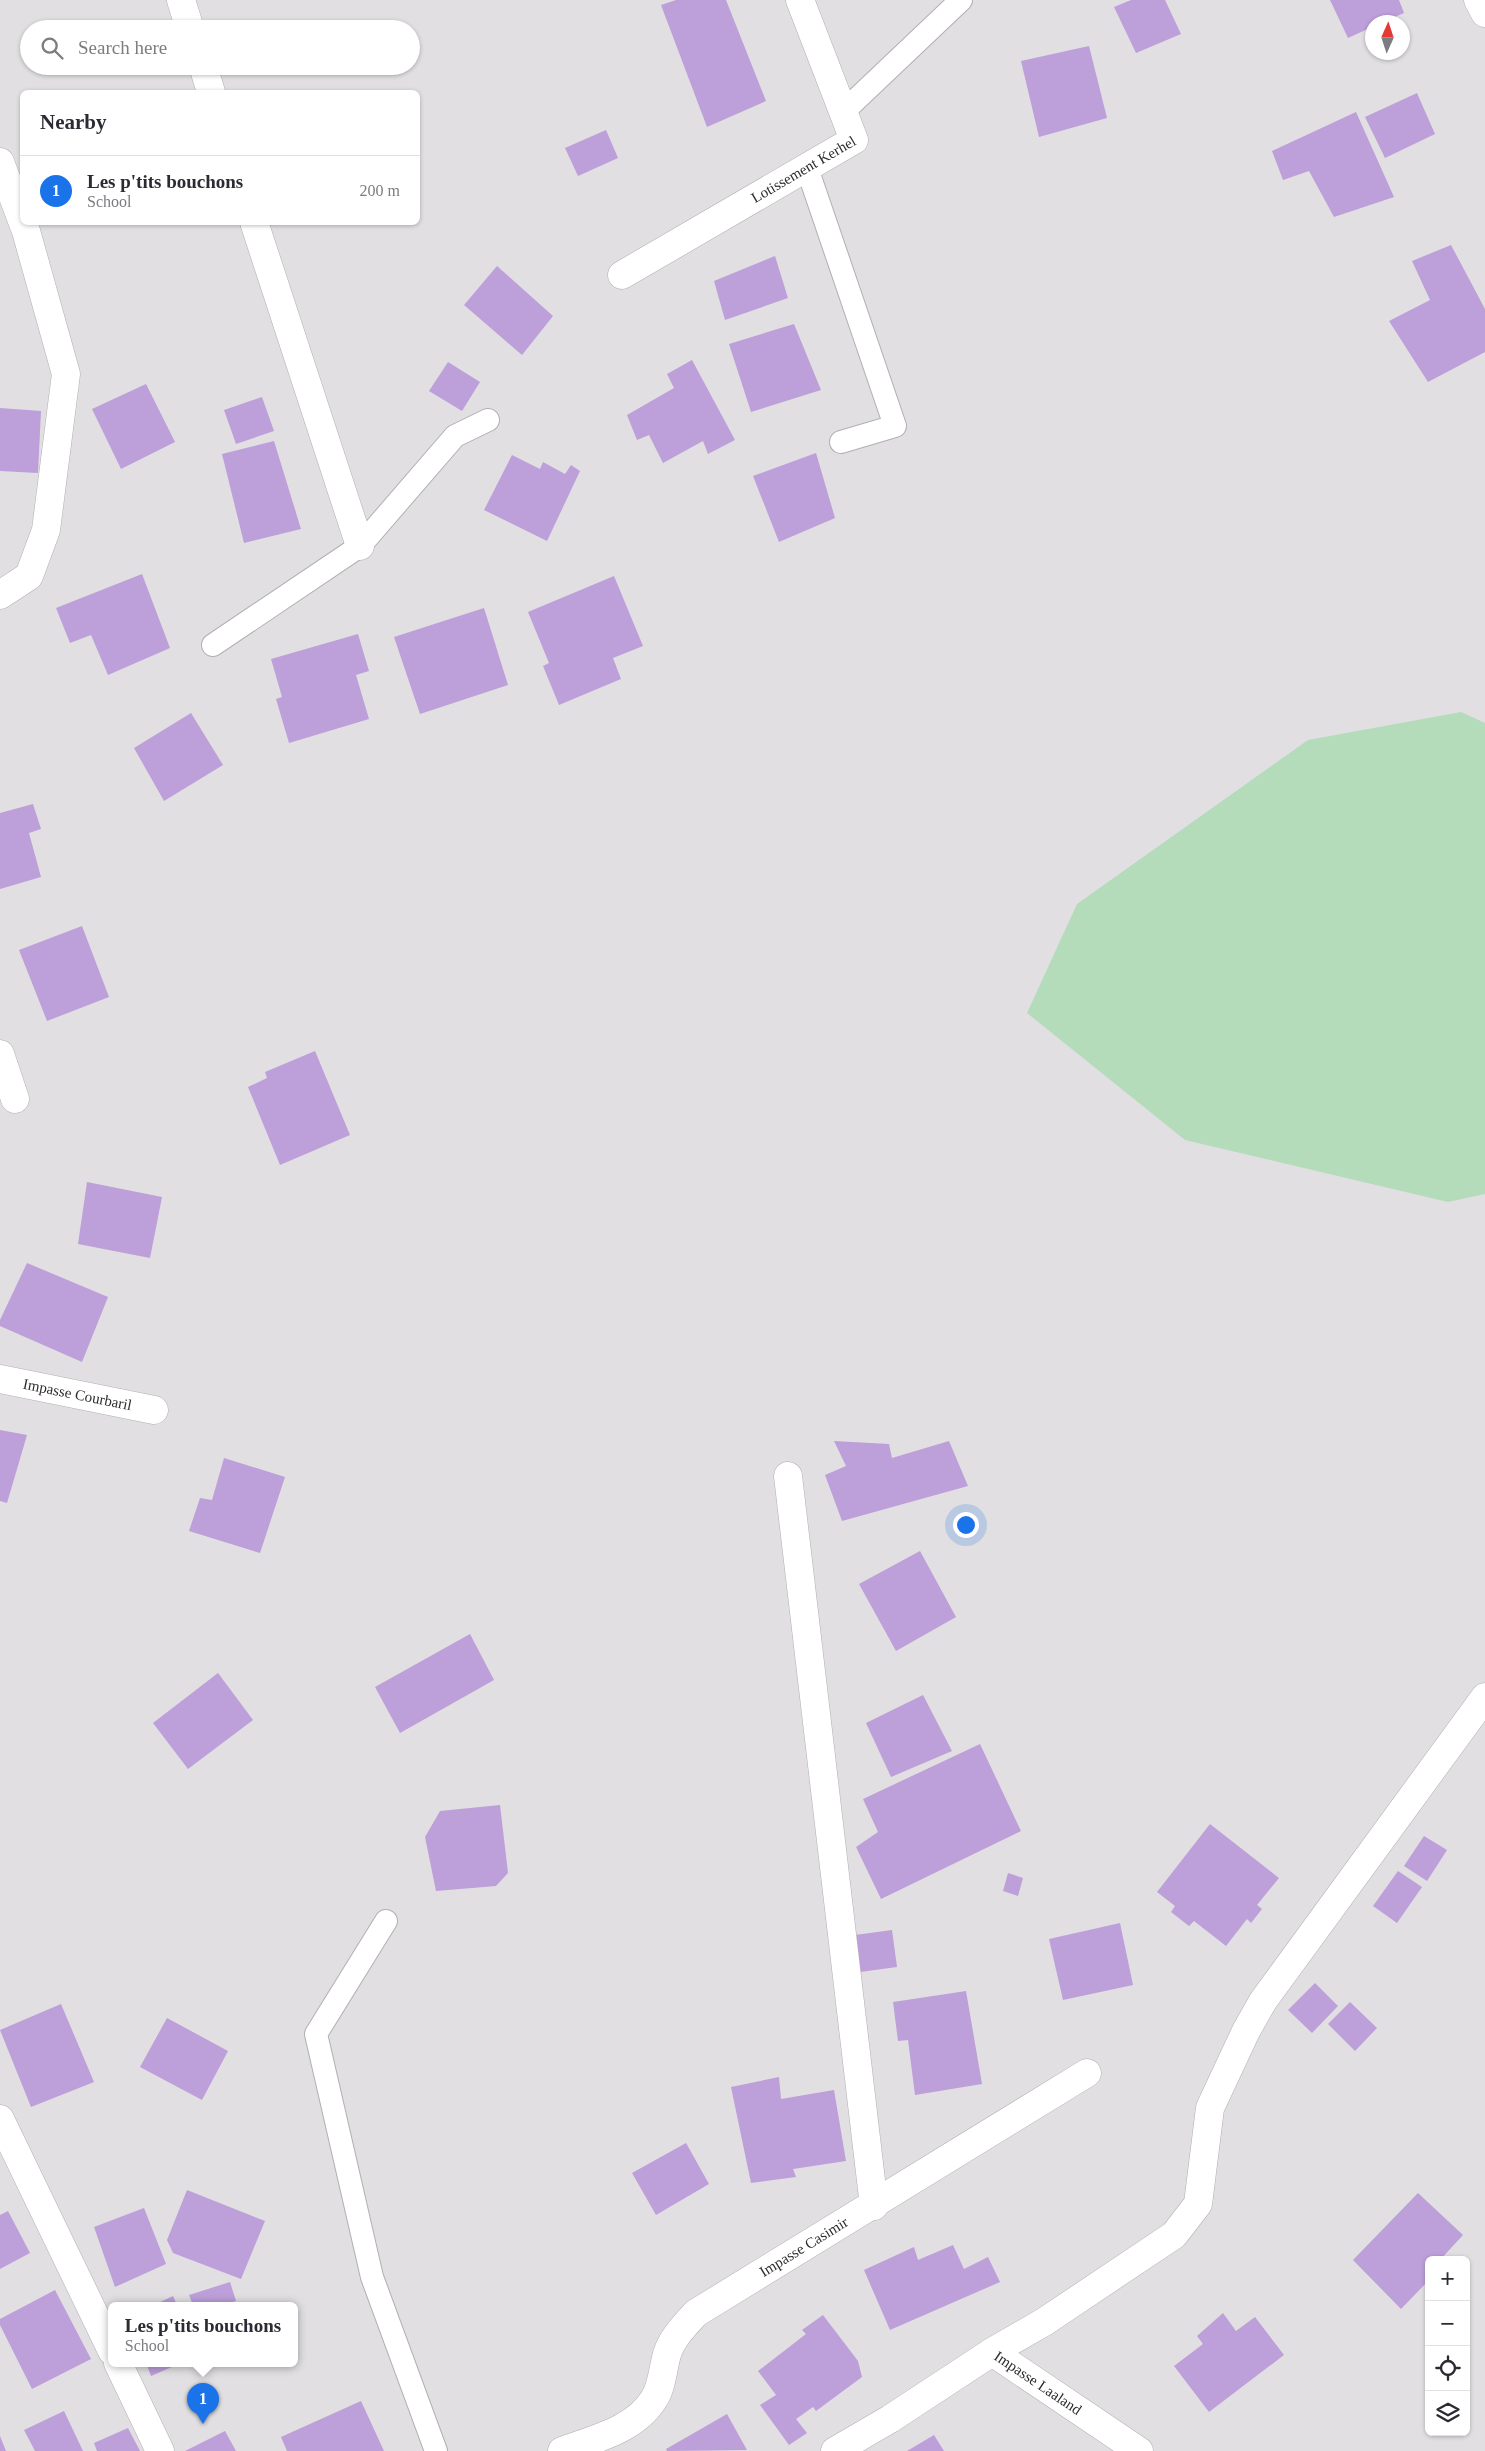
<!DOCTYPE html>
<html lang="en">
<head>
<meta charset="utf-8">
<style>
	body { margin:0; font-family:Georgia,serif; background:#f2f2f3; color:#2b2b33 }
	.controls { position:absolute; right:15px; bottom:15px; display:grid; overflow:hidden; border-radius:8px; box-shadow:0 1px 4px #0004 }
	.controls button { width:45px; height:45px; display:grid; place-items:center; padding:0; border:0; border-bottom:1px solid #e1e1e2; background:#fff; color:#2b2b33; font:25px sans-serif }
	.compass { position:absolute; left:1365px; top:15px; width:45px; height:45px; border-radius:50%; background:#fff; box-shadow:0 1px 4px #0004; rotate:3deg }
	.you { position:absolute; left:965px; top:1524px; width:18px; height:18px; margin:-12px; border:4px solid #fff; border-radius:50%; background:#1a73e8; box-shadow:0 0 0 8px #1a73e833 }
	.badge { display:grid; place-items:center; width:32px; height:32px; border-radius:50%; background:#1a73e8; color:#fff; font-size:16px; font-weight:700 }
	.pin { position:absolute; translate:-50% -41px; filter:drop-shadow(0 1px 2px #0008) }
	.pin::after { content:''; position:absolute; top:26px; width:18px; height:15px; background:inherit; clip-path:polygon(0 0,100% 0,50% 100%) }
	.popup { position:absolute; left:108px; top:2302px; width:190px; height:65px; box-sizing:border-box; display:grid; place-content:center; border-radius:8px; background:#fff; filter:drop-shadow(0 1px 4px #0005); font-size:16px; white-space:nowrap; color:#7c7c81 }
	.popup b { font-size:19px; color:#2b2b33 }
	.popup::after { content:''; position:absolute; left:50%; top:100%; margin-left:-10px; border:10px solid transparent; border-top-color:#fff }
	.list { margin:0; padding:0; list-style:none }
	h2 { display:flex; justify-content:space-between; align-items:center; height:65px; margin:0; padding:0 20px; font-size:21px }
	h2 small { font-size:16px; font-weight:400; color:#7c7c81 }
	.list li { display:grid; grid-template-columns:32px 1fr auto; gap:15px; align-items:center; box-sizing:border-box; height:70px; padding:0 20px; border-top:1px solid #e1e1e2 }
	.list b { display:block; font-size:19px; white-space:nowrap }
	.list p { margin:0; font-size:16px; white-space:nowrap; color:#7c7c81 }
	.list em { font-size:16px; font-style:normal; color:#7c7c81 }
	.icon { flex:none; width:28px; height:28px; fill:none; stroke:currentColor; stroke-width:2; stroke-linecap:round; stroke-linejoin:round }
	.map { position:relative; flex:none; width:1485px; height:2451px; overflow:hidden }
	.search { position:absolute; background:#fff; box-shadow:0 1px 4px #0004; left:20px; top:20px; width:400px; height:55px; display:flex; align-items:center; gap:12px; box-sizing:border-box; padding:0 18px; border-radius:28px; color:#7c7c81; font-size:19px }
	.panel { position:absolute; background:#fff; box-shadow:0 1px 4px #0004; left:20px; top:90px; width:400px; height:135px; border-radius:8px }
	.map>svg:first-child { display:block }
</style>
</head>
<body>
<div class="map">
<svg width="1485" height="2451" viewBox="0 0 1485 2451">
	<rect width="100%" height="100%" fill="#e1dfe2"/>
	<!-- green -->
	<path fill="#b4dcbb" d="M1461,712l24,11v471l-37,8 -263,-62 -158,-127 50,-109 231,-164z"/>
	<!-- building -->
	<g fill="#bd9fda">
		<path d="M676,0h50l40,101 -59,26 -46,-122z"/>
		<path d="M1131,0h34l16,34 -45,19 -22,-46z"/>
		<path d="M1330,0h69l5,13 -21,9h-11v5l-24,11z"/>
		<path d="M1089,46l18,72 -68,19 -18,-76z"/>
		<path d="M1417,93l18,41 -50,24 -20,-41z"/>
		<path d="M1356,112l38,85 -60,20 -25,-46 -26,9 -11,-29z"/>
		<path d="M606,130l12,28 -40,18 -13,-28z"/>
		<path d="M1451,245l34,64v43l-57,30 -39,-61 41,-21 -18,-39z"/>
		<path d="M775,256l13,42 -63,22 -11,-39z"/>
		<path d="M497,266l56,50 -31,39 -58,-50z"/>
		<path d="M794,324l27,66 -70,22 -22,-68z"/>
		<path d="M692,360l43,80 -27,14 -5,-13 -40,22 -14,-28 -12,5 -10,-25 47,-27 -7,-14z"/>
		<path d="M448,362l32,20 -18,29 -33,-20z"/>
		<path d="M146,384l29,58 -54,27 -29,-60z"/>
		<path d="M262,397l12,34 -38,13 -12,-34z"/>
		<path d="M0,408l41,3 -3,62 -38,-2z"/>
		<path d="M274,441l27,88 -57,14 -22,-89z"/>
		<path d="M816,453l19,65 -56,24 -26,-66z"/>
		<path d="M512,455l28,14 3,-7 22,12 6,-9 9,6 -33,70 -63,-31z"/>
		<path d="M142,574l28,74 -62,27 -17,-40 -21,8 -14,-35z"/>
		<path d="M614,576l29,70 -30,12 8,21 -62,26 -16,-39 6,-3 -21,-51z"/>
		<path d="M484,608l24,77 -88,29 -26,-77z"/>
		<path d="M358,634l11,37 -13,4 13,44 -80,24 -13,-44 6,-2 -11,-38z"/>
		<path d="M191,713l32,52 -59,36 -30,-53z"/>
		<path d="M33,804l8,25 -12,4 12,44 -41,12v-76z"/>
		<path d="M82,926l27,71 -62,24 -28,-71z"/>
		<path d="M315,1051l35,84 -70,30 -32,-78 19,-9 -2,-6z"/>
		<path d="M87,1182l75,15 -12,61 -72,-14z"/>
		<path d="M27,1263l81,34 -26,65 -82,-36v-6z"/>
		<path d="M0,1430l27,5 -20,68 -7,-2z"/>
		<path d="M834,1441l55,3 3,14 57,-17 19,45 -126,35 -17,-46 21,-9z"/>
		<path d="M224,1458l61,19 -25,76 -71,-22 11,-33 12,2z"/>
		<path d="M920,1551l36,66 -60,34 -37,-67z"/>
		<path d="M470,1634l24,46 -94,53 -25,-46z"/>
		<path d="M218,1673l35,47 -65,49 -35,-46z"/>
		<path d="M923,1695l29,56 -61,26 -25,-54z"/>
		<path d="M980,1744l41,87 -140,68 -25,-52 22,-15 -15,-33z"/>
		<path d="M500,1805l8,68 -12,13 -60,5 -11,-54 15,-26z"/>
		<path d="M1210,1824l69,54 -22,27 5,4 -11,14 -4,-4 -21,27 -32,-25 -5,5 -18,-14 4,-6 -18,-14z"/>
		<path d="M1424,1836l23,14 -20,31 -23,-15z"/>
		<path d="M1398,1871l24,16 -25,36 -24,-17z"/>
		<path d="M1008,1873l15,5 -5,18 -15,-5z"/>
		<path d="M1120,1923l13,62 -70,15 -14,-61z"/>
		<path d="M892,1930l5,37 -37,5 -5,-37z"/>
		<path d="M1315,1983l23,23 -26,27 -24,-23z"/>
		<path d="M966,1991l16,93 -67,11 -7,-55 -10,1 -5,-39z"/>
		<path d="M1350,2002l27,26 -22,23 -27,-27z"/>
		<path d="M61,2004l33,78 -63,25 -31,-77z"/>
		<path d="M167,2018l61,33 -26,49 -62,-33z"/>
		<path d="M779,2077l2,22 53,-9 12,71 -53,8 3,8 -45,6 -20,-96z"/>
		<path d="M686,2143l23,41 -53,31 -24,-42z"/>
		<path d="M187,2190l78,31 -24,58 -68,-26 -6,-13z"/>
		<path d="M1418,2193l45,42 -23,25h-11v20l-28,29 -48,-49z"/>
		<path d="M144,2208l22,56 -51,23 -21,-60z"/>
		<path d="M8,2211l22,42 -30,16v-54z"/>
		<path d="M953,2245l11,24 24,-12 12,25 -110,48 -26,-60 50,-23 4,13z"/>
		<path d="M230,2282l6,19 -13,4h-30l-4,-10z"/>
		<path d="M55,2290l36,69 -59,30 -32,-64v-6z"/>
		<path d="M173,2296l4,9h-23z"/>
		<path d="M1223,2313l13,18 19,-14 29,38 -75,57 -35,-46 29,-22 -6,-8z"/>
		<path d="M823,2315l35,46 4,16 -46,34 -3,-4 -17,12 11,14 -18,12 -29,-40 16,-10 -18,-24 48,-37 -4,-4z"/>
		<path d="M146,2363h35l-30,13z"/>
		<path d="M361,2401l23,50h-97l-6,-14z"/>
		<path d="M64,2411l19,40h-48l-11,-21z"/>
		<path d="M727,2414l20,36 -80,1 -1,-2z"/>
		<path d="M128,2428l12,23h-43l-3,-8z"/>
		<path d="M225,2431l11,20h-51z"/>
		<path d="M934,2435l10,16h-37z"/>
		<path d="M0,2436l6,15h-6z"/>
	</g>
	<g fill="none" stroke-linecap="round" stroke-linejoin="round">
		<!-- service casing -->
		<g stroke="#b1afb2" stroke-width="24">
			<g id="service">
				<path d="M843,112l118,-112"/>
				<path d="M807,168l88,258 -54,16"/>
				<path d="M213,645l147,-99 95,-110 33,-16"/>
				<path d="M386,1921l-70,113 56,243 64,174"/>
			</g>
		</g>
		<!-- minor casing -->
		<g stroke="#b1afb2" stroke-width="29">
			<g id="minor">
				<path d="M181,0l9,29"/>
				<path d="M1478,0l7,13"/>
				<path d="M203,66l8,26"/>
				<path d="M0,162l26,69 40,143 -20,156 -17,46 -29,19"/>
				<path d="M254,222l106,324"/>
				<path id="s1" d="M622,275l232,-135 -54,-140"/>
				<path d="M0,1054l15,45"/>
				<path id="s2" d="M0,1379l154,31"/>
				<path d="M788,1476l86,730"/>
				<path d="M0,2119l112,232"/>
				<path d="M992,2352l52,-30 130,-87 24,-31 12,-96 36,-77 17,-30 222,-304"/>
				<path d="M118,2363l42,88"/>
				<path id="s3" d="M562,2451c32,-12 73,-21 92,-52 8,-12 9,-31 13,-45 5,-16 18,-29 29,-41l391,-240"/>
				<path id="s4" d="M835,2451l55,-32 102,-67 147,99"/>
			</g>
		</g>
		<!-- service -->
		<use href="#service" stroke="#fff" stroke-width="22"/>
		<!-- minor -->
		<use href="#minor" stroke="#fff" stroke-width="28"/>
	</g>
	<g text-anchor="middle" stroke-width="4" stroke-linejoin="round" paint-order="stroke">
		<!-- street labels -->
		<g font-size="15" fill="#2d2c2d" stroke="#e1dfe2">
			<text dy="5" stroke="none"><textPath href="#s1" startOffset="210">Lotissement Kerhel</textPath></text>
			<text dy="5" stroke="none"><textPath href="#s2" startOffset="79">Impasse Courbaril</textPath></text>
			<text dy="5" stroke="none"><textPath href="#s3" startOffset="332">Impasse Casimir</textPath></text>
			<text dy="5" stroke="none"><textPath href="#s4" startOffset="241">Impasse Laaland</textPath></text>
		</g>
	</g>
</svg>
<div class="controls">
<button>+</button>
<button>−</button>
<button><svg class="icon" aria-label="locate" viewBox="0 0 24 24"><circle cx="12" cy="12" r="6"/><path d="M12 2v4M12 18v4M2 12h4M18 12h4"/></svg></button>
<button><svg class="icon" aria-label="layers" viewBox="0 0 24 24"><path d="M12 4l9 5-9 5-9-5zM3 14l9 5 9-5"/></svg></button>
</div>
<svg class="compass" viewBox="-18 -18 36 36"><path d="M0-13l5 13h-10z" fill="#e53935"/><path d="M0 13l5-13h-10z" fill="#7c7c81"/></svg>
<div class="you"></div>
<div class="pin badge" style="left:203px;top:2424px">1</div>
<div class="popup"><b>Les p'tits bouchons</b>School</div>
<div class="search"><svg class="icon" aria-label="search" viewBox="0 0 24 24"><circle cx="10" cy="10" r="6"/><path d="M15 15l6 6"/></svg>Search here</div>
<section class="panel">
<h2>Nearby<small></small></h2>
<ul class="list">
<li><span class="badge">1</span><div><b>Les p'tits bouchons</b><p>School</p></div><em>200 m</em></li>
</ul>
</section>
</div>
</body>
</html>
